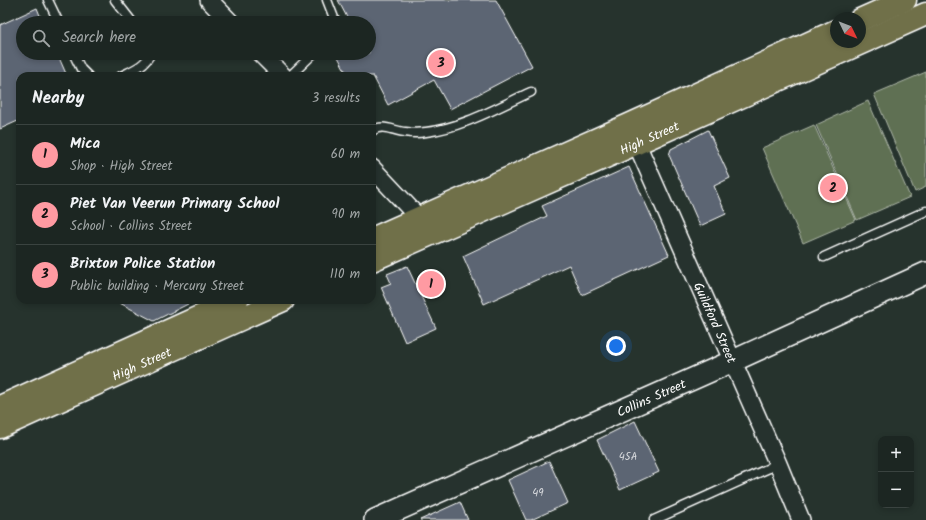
<!DOCTYPE html>
<html lang="en">
<head>
<meta charset="utf-8">
<style>
	body { margin:0; font-family:Kalam,sans-serif; background:#29322f; color:#f1f3f6 }
	.controls { position:absolute; right:12px; bottom:12px; display:grid; overflow:hidden; border-radius:8px; box-shadow:0 2px 6px #0003 }
	.controls button { width:36px; height:36px; display:grid; place-items:center; padding:0; border:0; border-bottom:1px solid #3a4340; background:#1c2622; color:#f1f3f6; font:20px sans-serif }
	.compass { position:absolute; left:830px; top:12px; width:36px; height:36px; border-radius:50%; background:#1c2622; box-shadow:0 2px 6px #0003; rotate:133deg }
	.you { position:absolute; left:616px; top:346px; width:14px; height:14px; margin:-10px; border:3px solid #fff; border-radius:50%; background:#1a73e8; box-shadow:0 0 0 6px #1a73e833 }
	.badge { display:grid; place-items:center; width:26px; height:26px; border-radius:50%; background:#ff9aa2; color:#111; font-size:13px; font-weight:700 }
	.pin { position:absolute; translate:-50% -50%; border:2px solid #fff; box-shadow:0 1px 4px #0006 }
	.list { margin:0; padding:0; list-style:none }
	h2 { display:flex; justify-content:space-between; align-items:center; height:52px; margin:0; padding:0 16px; font-size:17px }
	h2 small { font-size:13px; font-weight:400; color:#a0a5a5 }
	.list li { display:grid; grid-template-columns:26px 1fr auto; gap:12px; align-items:center; box-sizing:border-box; height:60px; padding:0 16px; border-top:1px solid #3a4340 }
	.list b { display:block; font-size:15px; white-space:nowrap }
	.list p { margin:0; font-size:13px; white-space:nowrap; color:#a0a5a5 }
	.list em { font-size:13px; font-style:normal; color:#a0a5a5 }
	.icon { flex:none; width:22px; height:22px; fill:none; stroke:currentColor; stroke-width:2; stroke-linecap:round; stroke-linejoin:round }
	.map { position:relative; flex:none; width:926px; height:520px; overflow:hidden }
	.search { position:absolute; background:#1c2622; box-shadow:0 2px 6px #0003; left:16px; top:16px; width:360px; height:44px; display:flex; align-items:center; gap:10px; box-sizing:border-box; padding:0 14px; border-radius:22px; color:#a0a5a5; font-size:15px }
	.panel { position:absolute; background:#1c2622; box-shadow:0 2px 6px #0003; left:16px; top:72px; width:360px; height:232px; border-radius:12px }
	.map>svg:first-child { display:block }
</style>
</head>
<body>
<div class="map">
<svg width="926" height="520" viewBox="0 0 926 520">
	<rect width="100%" height="100%" fill="#26332d"/>
	<filter id="ink" filterUnits="userSpaceOnUse"><feTurbulence type="fractalNoise" baseFrequency=".025" numOctaves="2"/><feDisplacementMap in="SourceGraphic" scale="8" xChannelSelector="R" yChannelSelector="G"/><feConvolveMatrix kernelMatrix="1 2 1 2 8 2 1 2 1" color-interpolation-filters="sRGB"/></filter>
	<g filter="url(#ink)">
		<!-- green -->
		<g fill="#5f7053" stroke="#afb8a9">
			<path d="M926,72v115l-11,5 -41,-98z"/>
			<path d="M868,101l42,96 -53,23 -41,-95z"/>
			<path d="M814,125l42,95 -53,23 -41,-95z"/>
		</g>
		<!-- building -->
		<g fill="#5c6573" stroke="#fff">
			<path d="M338,0h158l36,66 -82,43 -16,-29 -46,25 -15,-29h-25l-12,-23h33v-30h-19z"/>
			<path d="M37,8l6,15h-20v30h34l10,23h-47v44l-20,9v-104z"/>
			<path d="M708,130l22,48 -16,8 12,28 -26,12 -31,-71 2,-6z"/>
			<path d="M629,167l40,88 -87,40 -13,-30 -85,39 -21,-48 84,-40 -5,-10z"/>
			<path d="M407,266l29,62 -31,14 -24,-55 10,-4 -4,-9z"/>
			<path d="M114,300h82l-42,21z"/>
			<path d="M635,421l24,51 -39,18 -23,-50z"/>
			<path d="M549,461l19,42 -37,17h-5l-18,-40z"/>
			<path d="M460,502l8,18h-48z"/>
		</g>
		<g fill="none" stroke-linecap="round" stroke-linejoin="round">
			<!-- service casing -->
			<g stroke="#fff" stroke-width="11">
				<g id="service">
					<path d="M48,0l11,23"/>
					<path d="M115,0l18,23"/>
					<path d="M327,0l7,18 -1,5"/>
					<path d="M73,53l8,16 7,7"/>
					<path d="M121,76c12,-6 24,-10 30,-23"/>
					<path d="M290,76l24,-23"/>
					<path d="M372,131c11,-8 21,0 33,1 6,1 15,1 21,0 36,-4 72,-25 105,-40"/>
					<path d="M824,257l102,-46"/>
					<path d="M654,520l124,-56"/>
				</g>
			</g>
			<!-- minor casing -->
			<g stroke="#fff" stroke-width="20">
				<g id="minor">
					<path d="M209,0l22,23"/>
					<path d="M260,53l23,23"/>
					<path id="s1" d="M632,133l146,331 23,56"/>
					<path d="M372,168l47,50 7,9"/>
				</g>
			</g>
			<!-- tertiary casing -->
			<g stroke="#fff" stroke-width="24">
				<g id="tertiary">
					<path id="s2" d="M375,520l358,-159 193,-88"/>
				</g>
			</g>
			<!-- primary casing -->
			<g stroke="#fff" stroke-width="25">
				<g id="primary">
					<path d="M860,20l45,-20"/>
					<path d="M372,239l257,-114 207,-94"/>
					<path id="s3" d="M372,260l265,-117 289,-129"/>
					<path d="M0,407l237,-107"/>
					<path id="s4" d="M0,427l283,-127"/>
				</g>
			</g>
			<!-- service -->
			<use href="#service" stroke="#26332d" stroke-width="8"/>
			<!-- minor -->
			<use href="#minor" stroke="#26332d" stroke-width="17"/>
			<!-- tertiary -->
			<use href="#tertiary" stroke="#26332d" stroke-width="21"/>
			<!-- primary -->
			<use href="#primary" stroke="#70704a" stroke-width="22"/>
		</g>
	</g>
	<g text-anchor="middle" stroke-width="3.5" stroke-linejoin="round" paint-order="stroke">
		<!-- number labels -->
		<g font-size="11" fill="#d6d8dc">
			<text x="628" y="460">45A</text>
			<text x="538" y="496">49</text>
		</g>
		<!-- street labels -->
		<g font-size="13" fill="#fff" stroke="#26332d">
			<text dy="5" stroke="none"><textPath href="#s3" startOffset="303">High Street</textPath></text>
			<text dy="5" stroke="none"><textPath href="#s1" startOffset="207">Guildford Street</textPath></text>
			<text dy="5" stroke="none"><textPath href="#s4" startOffset="155">High Street</textPath></text>
			<text dy="5" stroke="none"><textPath href="#s2" startOffset="302">Collins Street</textPath></text>
		</g>
	</g>
</svg>
<div class="controls">
<button>+</button>
<button>−</button>
</div>
<svg class="compass" viewBox="-18 -18 36 36"><path d="M0-13l5 13h-10z" fill="#e53935"/><path d="M0 13l5-13h-10z" fill="#a0a5a5"/></svg>
<div class="you"></div>
<div class="pin badge" style="left:431px;top:284px">1</div>
<div class="pin badge" style="left:833px;top:188px">2</div>
<div class="pin badge" style="left:441px;top:63px">3</div>
<div class="search"><svg class="icon" aria-label="search" viewBox="0 0 24 24"><circle cx="10" cy="10" r="6"/><path d="M15 15l6 6"/></svg>Search here</div>
<section class="panel">
<h2>Nearby<small>3 results</small></h2>
<ul class="list">
<li><span class="badge">1</span><div><b>Mica</b><p>Shop · High Street</p></div><em>60 m</em></li>
<li><span class="badge">2</span><div><b>Piet Van Veerun Primary School</b><p>School · Collins Street</p></div><em>90 m</em></li>
<li><span class="badge">3</span><div><b>Brixton Police Station</b><p>Public building · Mercury Street</p></div><em>110 m</em></li>
</ul>
</section>
</div>
</body>
</html>
